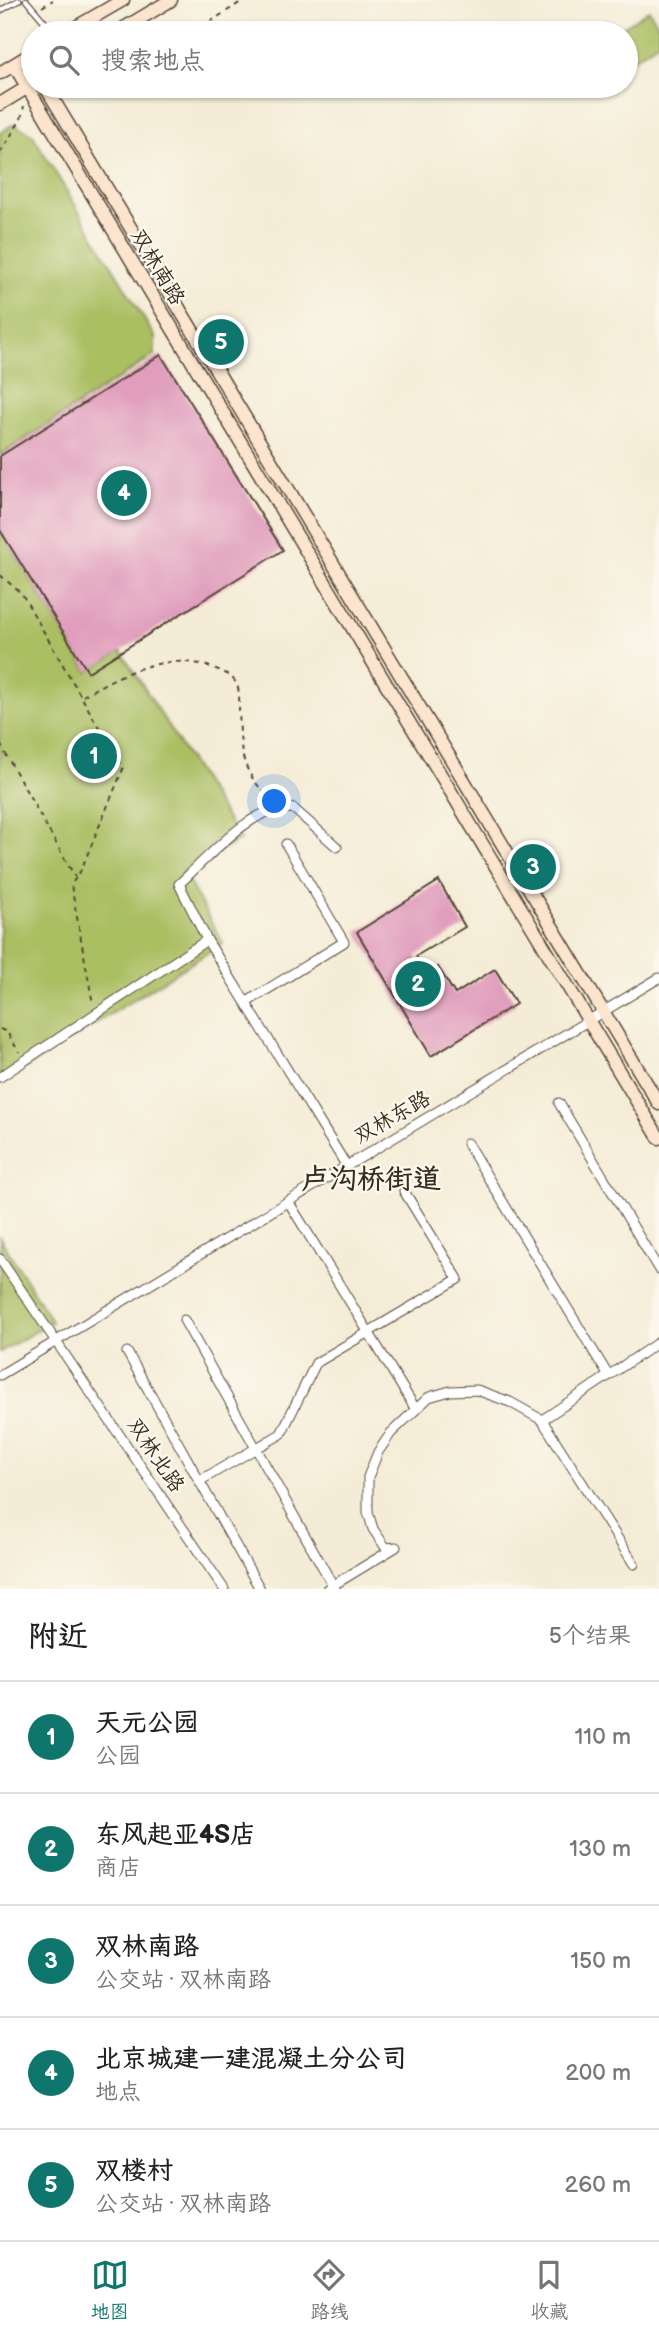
<!DOCTYPE html>
<html lang="zh">
<head>
<meta charset="utf-8">
<style>
	body { margin:0; font-family:"Balsamiq Sans","LXGW WenKai TC",sans-serif; background:#f6f6f6; color:#222 }
	.you { position:absolute; left:275px; top:802px; width:24px; height:24px; margin:-18px; border:5px solid #fff; border-radius:50%; background:#1a73e8; box-shadow:0 0 0 10px #1a73e833 }
	.badge { display:grid; place-items:center; width:46px; height:46px; border-radius:50%; background:#0f766e; color:#fff; font-size:23px; font-weight:700 }
	.pin { position:absolute; translate:-50% -50%; border:4px solid #fff; box-shadow:0 2px 7px #0006 }
	.list { margin:0; padding:0; list-style:none }
	h2 { display:flex; justify-content:space-between; align-items:center; height:91px; margin:0; padding:0 28px; font-size:30px }
	h2 small { font-size:23px; font-weight:400; color:#767676 }
	.list li { display:grid; grid-template-columns:46px 1fr auto; gap:21px; align-items:center; box-sizing:border-box; height:112px; padding:0 28px; border-top:2px solid #e0e0e0 }
	.list b { display:block; font-size:26px; white-space:nowrap }
	.list p { margin:0; font-size:23px; white-space:nowrap; color:#767676 }
	.list em { font-size:23px; font-style:normal; color:#767676 }
	.icon { flex:none; width:38px; height:38px; fill:none; stroke:currentColor; stroke-width:2; stroke-linecap:round; stroke-linejoin:round }
	.map { position:relative; flex:none; width:659px; height:1589px; overflow:hidden }
	.search { position:absolute; background:#fff; box-shadow:0 2px 5px #0004; left:21px; right:21px; top:21px; height:77px; display:flex; align-items:center; gap:18px; box-sizing:border-box; padding:0 24px; border-radius:38px; color:#767676; font-size:26px }
	.sheet { height:651px; background:#fff }
	nav { display:flex; justify-content:space-around; align-items:center; box-sizing:border-box; height:98px; border-top:2px solid #e0e0e0; background:#fff; font-size:19px; color:#767676 }
	nav a { display:grid; justify-items:center; gap:4px }
	nav .on { color:#0f766e }
	.map>svg:first-child { display:block }
</style>
</head>
<body>
<div class="map">
<svg width="659" height="1589" viewBox="0 0 659 1589">
	<rect width="100%" height="100%" fill="#fbf7ec"/>
	<filter id="ink" filterUnits="userSpaceOnUse"><feTurbulence type="fractalNoise" baseFrequency=".0143" numOctaves="2"/><feDisplacementMap in="SourceGraphic" scale="14" xChannelSelector="R" yChannelSelector="G"/><feConvolveMatrix kernelMatrix="1 2 1 2 8 2 1 2 1" color-interpolation-filters="sRGB"/></filter>
	<filter id="wash" filterUnits="userSpaceOnUse"><feTurbulence type="fractalNoise" baseFrequency=".00686" numOctaves="4" result="noise"/><feDisplacementMap in="SourceGraphic" scale="28" xChannelSelector="R" yChannelSelector="G"/><feGaussianBlur stdDeviation="1.57" result="paint"/><feColorMatrix in="noise" values="0 0 0 0 0 0 0 0 0 0 0 0 0 0 0 0 0 1.4 0 .05"/><feComposite in="paint" operator="in"/></filter>
	<g filter="url(#wash)">
		<rect width="100%" height="100%" fill="#f4ecd6"/>
		<!-- green -->
		<g fill="#aabe62" stroke="#727440" stroke-width="2">
			<path d="M649,10l10,16v16l-33,22v-31h-12z"/>
			<path d="M14,124l18,10 123,203v18l-155,100v-322z"/>
			<path d="M0,530l88,142 33,-21 119,189 -57,32 40,71 -223,141z"/>
			<path d="M0,1238l52,84 -52,30z"/>
		</g>
		<g id="blocks">
			<!-- building -->
			<g fill="#e09dbc">
				<path d="M161,355l122,195 -195,122 -88,-142v-74z"/>
				<path d="M439,881l26,46 -49,29 11,18 11,-7 17,27 40,-25 21,35 -85,52 -74,-124z"/>
			</g>
		</g>
	</g>
	<g filter="url(#ink)">
		<use href="#blocks" fill-opacity="0" stroke="#57473a" stroke-width="2"/>
		<g fill="none" stroke-linecap="round" stroke-linejoin="round">
			<!-- lane casing -->
			<g stroke="#57473a" stroke-width="7">
				<g id="lane">
					<path d="M26,0l28,33"/>
					<path d="M0,11l19,-11"/>
				</g>
			</g>
			<!-- street casing -->
			<g stroke="#57473a" stroke-width="11">
				<g id="street">
					<path d="M337,847l-43,-38c-37,-10 -89,52 -115,75l28,56 139,225"/>
					<path d="M247,1002l97,-60 -58,-98"/>
					<path d="M0,1077l207,-137"/>
					<path d="M559,1103l100,167"/>
					<path d="M467,1143l141,232"/>
					<path d="M288,1201l127,207"/>
					<path d="M0,1259l224,330"/>
					<path d="M184,1320l151,269"/>
					<path d="M127,1352l133,237"/>
					<path d="M0,1375l659,-397"/>
					<path d="M542,1420l117,-78"/>
					<path d="M201,1480l80,-46 35,-71 142,-84 -54,-88"/>
					<path d="M327,1589l69,-42 -10,1 -13,-19 -5,-17v-35l10,-25 13,-19 38,-36 21,-6 27,-1 33,12 32,18 92,144"/>
				</g>
			</g>
			<!-- secondary casing -->
			<g stroke="#57473a" stroke-width="15">
				<g id="secondary">
					<path d="M66,33l57,-33"/>
					<path d="M116,33l55,-33"/>
					<path d="M14,65l645,1073"/>
					<path d="M0,73l33,-20"/>
					<path d="M45,86l614,1018"/>
					<path d="M0,104l33,-20"/>
				</g>
			</g>
			<!-- path -->
			<g stroke="#57473a" stroke-width="2" stroke-dasharray="5 5" stroke-linecap="butt">
				<path d="M42,7l11,-7"/>
				<path d="M193,33l51,-33"/>
				<path d="M62,88l7,4 36,-6"/>
				<path d="M0,153l21,-34 3,-13"/>
				<path d="M0,575l22,19 101,175 -42,101 -10,15 22,119"/>
				<path d="M83,696c40,-24 86,-46 133,-27 8,3 17,7 21,16 3,7 2,18 2,26 2,42 0,58 32,88"/>
				<path d="M0,744l75,133"/>
				<path d="M0,1029l7,3 12,20"/>
			</g>
			<!-- lane -->
			<use href="#lane" stroke="#fff" stroke-width="4.5"/>
			<!-- street -->
			<use href="#street" stroke="#fff" stroke-width="9"/>
			<!-- secondary -->
			<use href="#secondary" stroke="#fce5cf" stroke-width="12"/>
		</g>
	</g>
	<g text-anchor="middle" stroke-width="5" stroke-linejoin="round" paint-order="stroke">
		<!-- street labels -->
		<g font-size="21" fill="#3b2a1e" stroke="#fbf7ec">
			<text transform="translate(158 267) rotate(59)" y="7">双林南路</text>
			<text transform="translate(392 1117) rotate(-30)" y="7">双林东路</text>
			<text transform="translate(156 1455) rotate(56)" y="7">双林北路</text>
		</g>
		<!-- district labels -->
		<g font-size="28" font-weight="bold" fill="#3b2a1e" stroke="#fbf7ec">
			<text x="371" y="1188">卢沟桥街道</text>
		</g>
	</g>
</svg>
<div class="you"></div>
<div class="pin badge" style="left:94px;top:756px">1</div>
<div class="pin badge" style="left:418px;top:984px">2</div>
<div class="pin badge" style="left:533px;top:867px">3</div>
<div class="pin badge" style="left:124px;top:493px">4</div>
<div class="pin badge" style="left:221px;top:342px">5</div>
<div class="search"><svg class="icon" aria-label="search" viewBox="0 0 24 24"><circle cx="10" cy="10" r="6"/><path d="M15 15l6 6"/></svg>搜索地点</div>
</div>
<section class="sheet">
<h2>附近<small>5个结果</small></h2>
<ul class="list">
<li><span class="badge">1</span><div><b>天元公园</b><p>公园</p></div><em>110 m</em></li>
<li><span class="badge">2</span><div><b>东风起亚4S店</b><p>商店</p></div><em>130 m</em></li>
<li><span class="badge">3</span><div><b>双林南路</b><p>公交站 · 双林南路</p></div><em>150 m</em></li>
<li><span class="badge">4</span><div><b>北京城建一建混凝土分公司</b><p>地点</p></div><em>200 m</em></li>
<li><span class="badge">5</span><div><b>双楼村</b><p>公交站 · 双林南路</p></div><em>260 m</em></li>
</ul>
</section>
<nav>
<a class="on"><svg class="icon" aria-label="map" viewBox="0 0 24 24"><path d="M3 6l6-2 6 2 6-2v14l-6 2-6-2-6 2zM9 4v14M15 6v14"/></svg>地图</a>
<a><svg class="icon" aria-label="directions" viewBox="0 0 24 24"><path d="M12 3l9 9-9 9-9-9zM9 14v-3h6M13 9l2 2-2 2"/></svg>路线</a>
<a><svg class="icon" aria-label="saved" viewBox="0 0 24 24"><path d="M7 4h10v16l-5-4-5 4z"/></svg>收藏</a>
</nav>
</body>
</html>
